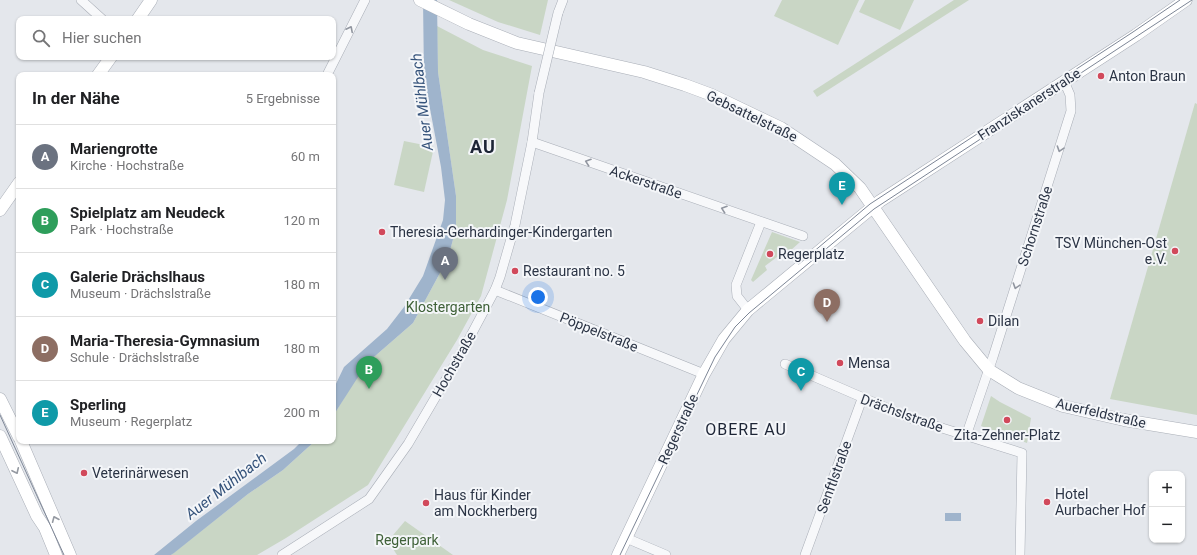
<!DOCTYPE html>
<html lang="de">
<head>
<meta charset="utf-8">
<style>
	body { margin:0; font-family:Roboto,sans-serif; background:#f2f2f2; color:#202124 }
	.controls { position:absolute; right:12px; bottom:12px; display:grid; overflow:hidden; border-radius:8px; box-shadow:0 1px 3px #0004 }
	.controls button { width:36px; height:36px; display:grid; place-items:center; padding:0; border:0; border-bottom:1px solid #e0e0e0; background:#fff; color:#202124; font:20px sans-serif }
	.you { position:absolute; left:538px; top:297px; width:14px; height:14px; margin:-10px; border:3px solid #fff; border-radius:50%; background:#1a73e8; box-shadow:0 0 0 6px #1a73e833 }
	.badge { display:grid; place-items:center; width:26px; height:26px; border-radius:50%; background:#1a73e8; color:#fff; font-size:13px; font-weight:700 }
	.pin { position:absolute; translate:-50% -33px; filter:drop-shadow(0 1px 2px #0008) }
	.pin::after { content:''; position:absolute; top:21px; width:14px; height:12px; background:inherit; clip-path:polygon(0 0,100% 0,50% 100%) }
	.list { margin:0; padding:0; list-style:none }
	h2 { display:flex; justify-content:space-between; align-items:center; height:52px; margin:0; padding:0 16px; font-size:17px }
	h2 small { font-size:13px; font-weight:400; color:#757577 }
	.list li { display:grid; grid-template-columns:26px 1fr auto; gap:12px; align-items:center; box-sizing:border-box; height:64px; padding:0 16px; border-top:1px solid #e0e0e0 }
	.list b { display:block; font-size:15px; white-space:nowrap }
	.list p { margin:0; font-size:13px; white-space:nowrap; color:#757577 }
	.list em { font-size:13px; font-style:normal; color:#757577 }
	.icon { flex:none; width:22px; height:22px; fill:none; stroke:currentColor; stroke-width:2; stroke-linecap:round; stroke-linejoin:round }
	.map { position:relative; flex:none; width:1197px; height:555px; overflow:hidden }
	.search { position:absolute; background:#fff; box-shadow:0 1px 3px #0004; left:16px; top:16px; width:320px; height:44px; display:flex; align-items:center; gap:10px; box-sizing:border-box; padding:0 14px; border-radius:8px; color:#757577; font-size:15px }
	.panel { position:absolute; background:#fff; box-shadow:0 1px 3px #0004; left:16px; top:72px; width:320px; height:372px; border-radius:8px }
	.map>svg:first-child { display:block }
</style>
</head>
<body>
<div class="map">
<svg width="1197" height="555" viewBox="0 0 1197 555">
	<rect width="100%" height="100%" fill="#e4e7ec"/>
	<!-- green -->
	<g fill="#c9d6c5">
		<path d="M449,0h99l-8,35 -42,-13z"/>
		<path d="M782,0h77l-21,45 -64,-29z"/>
		<path d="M865,0h49l-14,30 -41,-18z"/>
		<path d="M954,0h15l-152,97 -4,-6z"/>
		<path d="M437,26l46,24 49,16 -25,134 -26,96 -24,44 -89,145 -82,53 -29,17h-86l77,-61 35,-24 32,-29h18v-25l22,-36 12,-17 46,-40 28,-52 10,-24 5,-19v-32l-18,-124z"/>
		<path d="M1195,103l2,1v311l-87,-16z"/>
		<path d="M404,141l30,6 -10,45 -30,-7z"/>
		<path d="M772,232l28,10 -20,18 -3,-3 -12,9 2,4 -14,12 -2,-2z"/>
		<path d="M991,396l9,6 31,16 -4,25 -46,-17z"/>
		<path d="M405,521l48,34h-56l-9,-14z"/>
	</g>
	<!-- water -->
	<g fill="#9fb4cc">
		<path d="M423,0h14l1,72 18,124v32l-5,19 -10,24 -28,52 -46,40 -34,53v-26l11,-23 43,-38 17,-22 19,-31 20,-56 2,-20 -4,-33 -17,-90z"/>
		<path d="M302,441h13l-32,29 -35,24 -74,59 -3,2h-17l42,-34 98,-72z"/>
		<rect x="945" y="513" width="16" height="8"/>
	</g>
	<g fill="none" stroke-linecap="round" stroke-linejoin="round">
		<!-- street casing -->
		<g stroke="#a9aeb7" stroke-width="10">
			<g id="street">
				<path d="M81,0l21,19"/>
				<path d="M558,13l5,-13"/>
				<path d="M327,75l38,-75"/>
				<path d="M532,142l271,94"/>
				<path d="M495,290l209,84"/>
				<path d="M748,310l-11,-14 -1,-11 25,-63"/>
				<path d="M785,364l125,54 112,35 -2,102"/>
				<path d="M966,436l27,-79 78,-246 -1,-16 -6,-14"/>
				<path d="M626,538l40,17"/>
				<path d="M282,555l87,-56 39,-55 54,-92 33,-62 5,-13 15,-52 17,-83 7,-49"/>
				<path d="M805,555l57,-156"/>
			</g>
		</g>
		<!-- secondary casing -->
		<g stroke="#a9aeb7" stroke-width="13">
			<g id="secondary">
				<path d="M420,0l49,24 48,19 127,29 41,13 27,10 69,33 54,36 25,24 105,153 24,29 29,18 45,18 61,14 73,12"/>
				<path d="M138,19l13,-19"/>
				<path d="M98,75l13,-18"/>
				<path d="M0,210l19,-27"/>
				<path d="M0,399l19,38"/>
				<path d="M0,436l37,80 8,12 11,27"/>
				<path d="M21,441l49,114"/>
				<path d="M618,555l86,-181 20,-35 24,-29 132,-109 256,-166 50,-35"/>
			</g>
		</g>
		<!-- street -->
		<use href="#street" stroke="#f7f8fa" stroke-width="9"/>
		<!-- secondary -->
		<use href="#secondary" stroke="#fff" stroke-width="12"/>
		<!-- tram -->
		<g stroke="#7d8696" stroke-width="1">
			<path d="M799,264l71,-60 263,-172 47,-32"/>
			<path d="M0,415l64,140"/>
			<path d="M620,555l95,-198 20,-30 14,-14 125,-104 318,-209"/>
		</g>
		<!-- street-bridge casing -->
		<g stroke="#a9aeb7" stroke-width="10" stroke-linecap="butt">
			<path id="street-bridge" d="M539,93l19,-80"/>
		</g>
		<!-- street-bridge -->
		<use href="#street-bridge" stroke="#f7f8fa" stroke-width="9"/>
	</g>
	<!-- one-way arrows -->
	<defs><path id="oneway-chevron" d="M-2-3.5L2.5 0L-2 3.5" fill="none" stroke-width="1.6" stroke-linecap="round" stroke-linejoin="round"/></defs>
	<g stroke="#9196a0">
		<use href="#oneway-chevron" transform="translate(350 29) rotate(-63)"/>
		<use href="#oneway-chevron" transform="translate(1060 149) rotate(108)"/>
		<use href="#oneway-chevron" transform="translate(588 162) rotate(-161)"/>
		<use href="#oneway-chevron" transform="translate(724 209) rotate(-161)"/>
		<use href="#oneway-chevron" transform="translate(1016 286) rotate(108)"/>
	</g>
	<g stroke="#959aa2">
		<use href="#oneway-chevron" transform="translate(16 471) rotate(65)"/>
		<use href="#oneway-chevron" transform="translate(55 519) rotate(-113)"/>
	</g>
	<!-- markers -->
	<g fill="#d1495b" stroke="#f4f6f9" stroke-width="1.5">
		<circle cx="1101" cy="76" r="4"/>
		<circle cx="382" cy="232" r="4"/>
		<circle cx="1175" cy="251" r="4"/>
		<circle cx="770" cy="254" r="4"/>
		<circle cx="515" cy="271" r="4"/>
		<circle cx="980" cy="321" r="4"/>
		<circle cx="840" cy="363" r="4"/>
		<circle cx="1007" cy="420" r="4"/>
		<circle cx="84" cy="473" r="4"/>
		<circle cx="1047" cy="502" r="4"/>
		<circle cx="426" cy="503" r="4"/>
	</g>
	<g text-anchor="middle" stroke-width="4" stroke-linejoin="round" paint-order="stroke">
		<!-- poi labels -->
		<g font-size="14" fill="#2b3445" stroke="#f4f6f9" text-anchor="start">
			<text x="1109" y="81">Anton Braun</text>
			<text x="390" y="237">Theresia-Gerhardinger-Kindergarten</text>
			<text x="1167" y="248" text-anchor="end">TSV München-Ost<tspan x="1167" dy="16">e.V.</tspan></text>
			<text x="778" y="259">Regerplatz</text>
			<text x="523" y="276">Restaurant no. 5</text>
			<text x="988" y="326">Dilan</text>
			<text x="848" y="368">Mensa</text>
			<text x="1007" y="440" text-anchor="middle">Zita-Zehner-Platz</text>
			<text x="92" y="478">Veterinärwesen</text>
			<text x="1055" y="499">Hotel<tspan x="1055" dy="16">Aurbacher Hof</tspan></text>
			<text x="434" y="500">Haus für Kinder<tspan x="434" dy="16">am Nockherberg</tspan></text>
		</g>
		<!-- street labels -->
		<g font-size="14" fill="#2b3445" stroke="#f4f6f9">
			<text transform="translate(1029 104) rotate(-33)" y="5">Franziskanerstraße</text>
			<text transform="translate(752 116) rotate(26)" y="5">Gebsattelstraße</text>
			<text transform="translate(646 182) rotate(19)" y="5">Ackerstraße</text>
			<text transform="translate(1035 226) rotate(-72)" y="5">Schornstraße</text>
			<text transform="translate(599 332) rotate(22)" y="5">Pöppelstraße</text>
			<text transform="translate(454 364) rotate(-60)" y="5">Hochstraße</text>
			<text transform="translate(902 413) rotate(20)" y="5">Drächslstraße</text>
			<text transform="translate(1101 413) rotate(13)" y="5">Auerfeldstraße</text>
			<text transform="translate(678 429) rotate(-65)" y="5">Regerstraße</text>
			<text transform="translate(834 477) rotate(-70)" y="5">Senftlstraße</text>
		</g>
		<!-- park labels -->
		<g font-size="14" fill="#3f6138" stroke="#f4f6f9">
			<text x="448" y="312">Klostergarten</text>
			<text x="407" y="545">Regerpark</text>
		</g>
		<!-- water labels -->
		<g font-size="15" font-style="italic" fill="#34527a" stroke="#f4f6f9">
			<text transform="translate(422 102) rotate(-97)" y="5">Auer Mühlbach</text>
			<text transform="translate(226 486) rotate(-38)" y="5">Auer Mühlbach</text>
		</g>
		<!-- quarter labels -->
		<g font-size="16" letter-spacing="1" fill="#1d2536" stroke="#f4f6f9">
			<text x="746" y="435">OBERE AU</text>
		</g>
		<!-- district labels -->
		<g font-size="18" font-weight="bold" letter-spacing="1" fill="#1d2536" stroke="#f4f6f9">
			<text x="483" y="153">AU</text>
		</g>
	</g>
</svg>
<div class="controls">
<button>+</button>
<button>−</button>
</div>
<div class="you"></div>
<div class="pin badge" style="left:445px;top:280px;background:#6b7280">A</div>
<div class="pin badge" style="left:369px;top:389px;background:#2e9e5b">B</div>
<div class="pin badge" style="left:801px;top:391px;background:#0f9aa8">C</div>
<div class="pin badge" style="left:827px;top:322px;background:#8d6e63">D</div>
<div class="pin badge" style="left:842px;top:205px;background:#0f9aa8">E</div>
<div class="search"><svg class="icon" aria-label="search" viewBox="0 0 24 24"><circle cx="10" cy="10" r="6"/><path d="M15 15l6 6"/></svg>Hier suchen</div>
<section class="panel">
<h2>In der Nähe<small>5 Ergebnisse</small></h2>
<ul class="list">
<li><span class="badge" style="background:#6b7280">A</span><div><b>Mariengrotte</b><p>Kirche · Hochstraße</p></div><em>60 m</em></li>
<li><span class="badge" style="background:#2e9e5b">B</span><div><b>Spielplatz am Neudeck</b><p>Park · Hochstraße</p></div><em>120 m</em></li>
<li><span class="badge" style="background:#0f9aa8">C</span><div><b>Galerie Drächslhaus</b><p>Museum · Drächslstraße</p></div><em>180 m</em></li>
<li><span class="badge" style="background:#8d6e63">D</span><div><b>Maria-Theresia-Gymnasium</b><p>Schule · Drächslstraße</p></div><em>180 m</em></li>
<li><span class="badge" style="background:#0f9aa8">E</span><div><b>Sperling</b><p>Museum · Regerplatz</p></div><em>200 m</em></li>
</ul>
</section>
</div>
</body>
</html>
